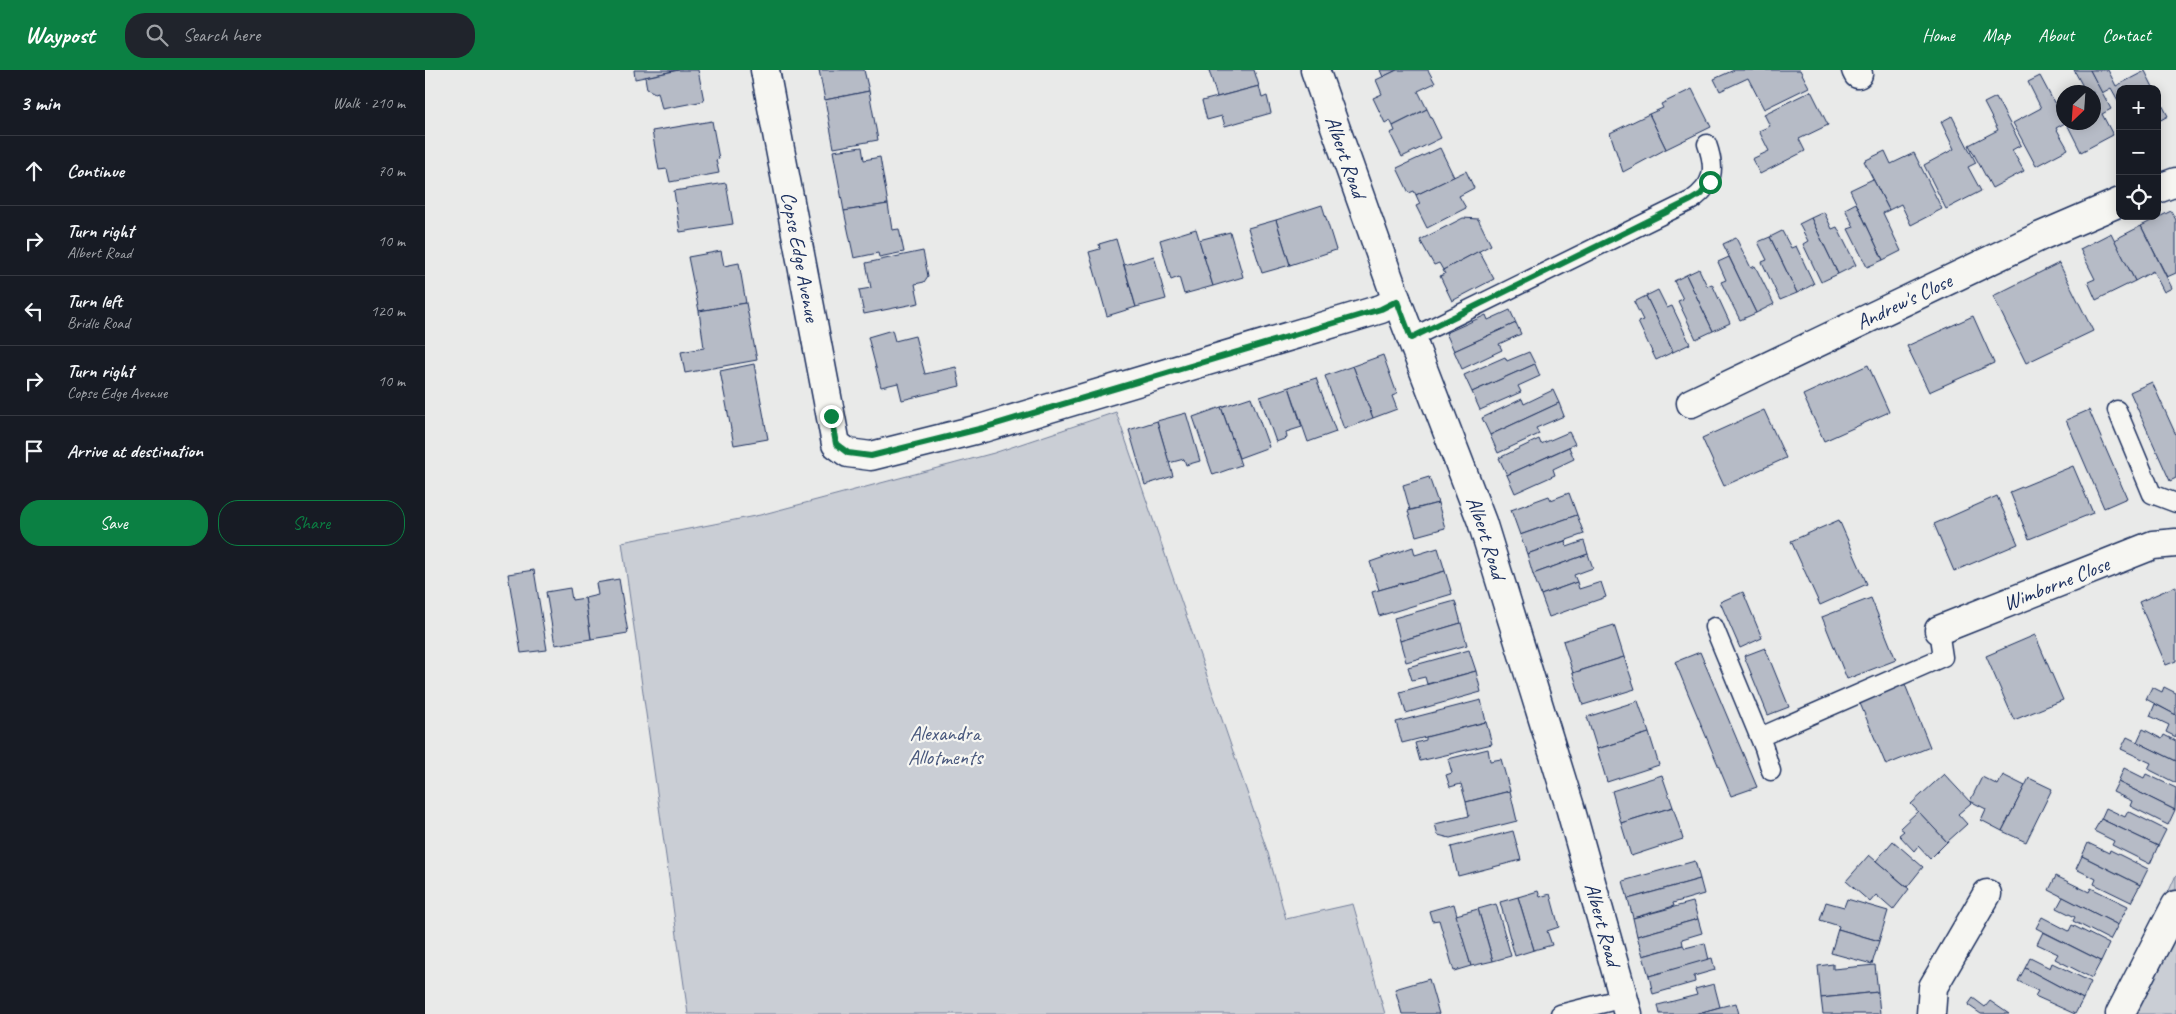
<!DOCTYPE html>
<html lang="en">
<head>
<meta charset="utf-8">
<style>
	body { margin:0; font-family:Caveat,sans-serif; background:#20242c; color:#f1f3f6 }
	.controls { position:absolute; right:15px; top:15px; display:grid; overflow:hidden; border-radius:10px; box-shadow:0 2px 12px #0003 }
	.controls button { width:45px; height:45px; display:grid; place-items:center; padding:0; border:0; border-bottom:1px solid #363941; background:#171b24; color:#f1f3f6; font:25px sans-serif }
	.compass { position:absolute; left:1631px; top:15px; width:45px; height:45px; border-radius:50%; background:#171b24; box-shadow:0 2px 12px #0003; rotate:205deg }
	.stop { position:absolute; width:15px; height:15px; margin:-11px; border:4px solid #0b8043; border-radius:50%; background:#fff }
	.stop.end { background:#0b8043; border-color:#fff; box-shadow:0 1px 5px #0008 }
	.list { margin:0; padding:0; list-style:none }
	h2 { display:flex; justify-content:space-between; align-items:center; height:65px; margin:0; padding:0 20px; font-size:21px }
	h2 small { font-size:16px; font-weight:400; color:#9ea1a6 }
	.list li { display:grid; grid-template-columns:32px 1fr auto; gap:15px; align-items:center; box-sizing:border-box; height:70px; padding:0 20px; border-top:1px solid #363941 }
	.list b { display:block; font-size:19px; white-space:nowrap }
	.list p { margin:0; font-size:16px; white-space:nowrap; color:#9ea1a6 }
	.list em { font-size:16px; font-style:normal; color:#9ea1a6 }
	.actions { display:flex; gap:10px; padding:15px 20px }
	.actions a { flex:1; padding:11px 0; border:1px solid #0b8043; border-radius:20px; text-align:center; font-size:18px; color:#0b8043 }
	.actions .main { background:#0b8043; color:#fff }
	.icon { flex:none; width:28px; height:28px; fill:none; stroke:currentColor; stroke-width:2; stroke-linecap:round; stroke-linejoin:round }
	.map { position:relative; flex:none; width:1751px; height:944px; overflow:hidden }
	header { display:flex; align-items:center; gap:30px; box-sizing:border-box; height:70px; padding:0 25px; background:#0b8043; color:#fff }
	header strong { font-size:24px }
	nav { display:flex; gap:28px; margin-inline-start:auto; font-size:18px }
	.search { width:350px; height:45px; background:#20242c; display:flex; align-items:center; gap:12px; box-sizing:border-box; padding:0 18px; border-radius:20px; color:#9ea1a6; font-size:19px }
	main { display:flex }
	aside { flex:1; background:#171b24 }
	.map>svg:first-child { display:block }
</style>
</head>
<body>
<header>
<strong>Waypost</strong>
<div class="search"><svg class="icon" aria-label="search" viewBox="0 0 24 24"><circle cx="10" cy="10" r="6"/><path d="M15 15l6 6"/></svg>Search here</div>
<nav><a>Home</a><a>Map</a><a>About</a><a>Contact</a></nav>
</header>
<main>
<aside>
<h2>3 min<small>Walk · 210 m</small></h2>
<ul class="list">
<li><svg class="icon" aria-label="ahead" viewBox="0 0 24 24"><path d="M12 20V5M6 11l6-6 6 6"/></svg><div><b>Continue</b></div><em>70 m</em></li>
<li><svg class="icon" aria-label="right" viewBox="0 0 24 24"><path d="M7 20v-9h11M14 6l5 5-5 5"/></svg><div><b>Turn right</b><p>Albert Road</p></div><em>10 m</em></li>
<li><svg class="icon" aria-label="left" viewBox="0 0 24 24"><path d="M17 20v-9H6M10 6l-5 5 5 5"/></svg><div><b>Turn left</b><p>Bridle Road</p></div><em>120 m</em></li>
<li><svg class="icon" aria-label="right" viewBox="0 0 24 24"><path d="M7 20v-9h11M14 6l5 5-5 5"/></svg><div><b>Turn right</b><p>Copse Edge Avenue</p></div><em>10 m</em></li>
<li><svg class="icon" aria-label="arrive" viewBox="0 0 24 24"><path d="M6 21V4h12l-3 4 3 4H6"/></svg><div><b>Arrive at destination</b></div></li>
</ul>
<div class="actions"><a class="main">Save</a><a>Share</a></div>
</aside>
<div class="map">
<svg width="1751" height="944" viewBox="0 0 1751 944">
	<rect width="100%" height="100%" fill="#e9eae9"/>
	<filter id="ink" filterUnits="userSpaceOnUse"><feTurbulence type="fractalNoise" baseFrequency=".02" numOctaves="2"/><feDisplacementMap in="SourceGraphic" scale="10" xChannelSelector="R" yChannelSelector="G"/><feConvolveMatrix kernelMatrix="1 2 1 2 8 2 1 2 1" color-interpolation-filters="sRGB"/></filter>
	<g filter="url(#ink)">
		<!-- green -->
		<g fill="#caced5" stroke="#727e9a">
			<path d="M691,342l152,441 18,66 67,-15 32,110h-697l-66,-472 138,-27 234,-62z"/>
			<path d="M1751,805v139h-62z"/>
		</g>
		<!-- building -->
		<g fill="#b6bbc6" stroke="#1b2f5e">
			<path d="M209,0h45l-44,9z"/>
			<path d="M254,0h19l6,31 -42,8 -4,-17 -3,1 -8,-4 -2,-12z"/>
			<path d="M394,0h45l5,21 -44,9z"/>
			<path d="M784,0h45l5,16 -42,11z"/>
			<path d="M955,0h17l-14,7z"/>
			<path d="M972,0h31l7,13 -17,8 9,18 -34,17 -3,-6 -5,3 -12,-25 9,-4 -6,-14z"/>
			<path d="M1309,0h66l9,17 -45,22 -16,-31 -28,13 -6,-12z"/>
			<path d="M1649,0h16l21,39 -9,5 11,21 -32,17 -15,-30h27v-30h-7z"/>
			<path d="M1665,0h18l8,16 29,-15 9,18h-34v15l-9,-16 -9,5z"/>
			<path d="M1615,6l25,47 -9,5 12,21 -32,17 -23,-43 28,-15 -13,-26z"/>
			<path d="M834,16l3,12 5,-2 4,17 -46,13 -3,-10 -15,4 -5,-19z"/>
			<path d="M1267,19l19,38 -45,22 -17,-35 14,-6 -2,-4z"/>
			<path d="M444,21l9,49 -44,8 -9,-48z"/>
			<path d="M1386,21l17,34 -29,14 6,12 -45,23 -8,-15 17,-8 -10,-20 11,-5 -6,-12z"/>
			<path d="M1732,25l11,21 -11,6z"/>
			<path d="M1571,27l25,48 -9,5 12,21 -32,17 -23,-43 29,-15 -14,-27z"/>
			<path d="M1638,36v12l-5,-9z"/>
			<path d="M1002,39l14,29 -39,19 -12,-24 5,-2 -2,-5z"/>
			<path d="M1224,44l17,35 -43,23 -13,-39z"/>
			<path d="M1527,46l24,47 -8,4 13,24 -35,18 -22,-44 30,-16 -13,-27z"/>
			<path d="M287,51l7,38 -3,1 3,13 -49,9 -3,-13 -8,1 -7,-39z"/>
			<path d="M437,77l2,13 16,-3 8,47 -44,7 -11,-60z"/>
			<path d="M1015,78l14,29 -38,18 -2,-4 -5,2 -12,-25z"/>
			<path d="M1460,81l6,13 23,-11 28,56 -31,16 -10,-21 -12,6 -25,-49z"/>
			<path d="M1041,101l8,17 -15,8 7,12 -39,20 -11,-22 4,-2 -4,-9z"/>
			<path d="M1448,109l16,31 -6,3 18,38 -18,9 -33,-70z"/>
			<path d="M301,113l7,41 -53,8 -6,-41z"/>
			<path d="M1431,133l27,57 -16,7 -19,-38 6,-2 -9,-18z"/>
			<path d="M463,134l4,26 7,-1 5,23 -25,5 -1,-4 -24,5 -10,-47z"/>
			<path d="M897,135l14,45 -46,15 -14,-45z"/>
			<path d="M1746,141l5,9v53l-9,4 -26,-51z"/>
			<path d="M1399,142l8,17 5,-2 19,38 -18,9 -27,-56z"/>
			<path d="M1038,148l15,1 13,26 -48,25 -4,-7 -5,2 -14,-25z"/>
			<path d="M1386,148l27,56 -17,8 -18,-38 5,-3 -9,-17z"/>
			<path d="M851,150l14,45 -28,8 -14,-45z"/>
			<path d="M1716,156l31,62 -8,4 -11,-21 -18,10 -21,-41z"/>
			<path d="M771,159l17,57 -29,8 -5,-17 -8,3 -11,-40z"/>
			<path d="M1357,161l9,17 5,-2 18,38 -17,9 -27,-56z"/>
			<path d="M805,162l13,45 -30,9 -14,-46z"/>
			<path d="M1686,163l24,48 -39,19 -8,-18 7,-3 -15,-30z"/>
			<path d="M1345,167l27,56 -17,7 -18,-38 5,-2 -9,-18z"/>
			<path d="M1311,168l15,30 4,-2 19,38 -18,9 -33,-69z"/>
			<path d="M691,169l20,68 -29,9 -18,-64 11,-3 -1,-5z"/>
			<path d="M296,181l3,15 15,-3 7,40 -47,8 -11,-54z"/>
			<path d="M498,181l5,25 -4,6 -9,2 4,19 -55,11 -5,-24 12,-2 -5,-25z"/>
			<path d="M1054,181l15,28 -42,22 -12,-25 5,-2 -2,-4z"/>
			<path d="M729,186l12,43 -30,8 -12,-42z"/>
			<path d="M1304,187l27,56 -16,7 -19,-38 5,-2 -8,-18z"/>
			<path d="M1634,193l34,68 -67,32 -33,-67z"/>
			<path d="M1274,199l8,17 5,-2 18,39 -17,8 -27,-56z"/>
			<path d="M1261,205l27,56 -17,8 -18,-38 5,-2 -9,-18z"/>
			<path d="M1233,220l9,18 5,-2 18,38 -17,8 -27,-56z"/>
			<path d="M1221,226l27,56 -17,8 -18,-38 5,-2 -9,-18z"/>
			<path d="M321,233l11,57 -72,13 -4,-21 23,-4 -5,-37z"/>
			<path d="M1085,240l6,13 -62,28 -8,-18 40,-18 2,5z"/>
			<path d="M1548,246l21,47 -65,29 -22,-46z"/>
			<path d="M1091,253l5,11 -22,10 3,6 -40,19 -8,-18z"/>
			<path d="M467,260l3,11 20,-5 10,38 31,-7 4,19 -58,14 -4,-17 -17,4 -13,-50z"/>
			<path d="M1104,282l6,12 -63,28 -8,-17 41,-18 2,4z"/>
			<path d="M958,285l14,39 -5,2 5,13 -24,9 -20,-52z"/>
			<path d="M329,294l14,75 -34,6 -14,-74z"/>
			<path d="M1110,294l5,12 -22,10 3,6 -41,18 -8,-18z"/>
			<path d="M1443,295l21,47 -65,29 -21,-46z"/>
			<path d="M928,296l20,52 -29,11 -19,-53z"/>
			<path d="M891,308l20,54 -28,10 -19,-55z"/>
			<path d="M1727,312l24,53v43l-6,3 -40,-89z"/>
			<path d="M864,317l13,40 -16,5 1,6 -11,4 -16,-45z"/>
			<path d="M1128,320l6,13 -69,32 -8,-17 40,-19 2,5z"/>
			<path d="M826,327l18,50 -30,11 -18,-51z"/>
			<path d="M1134,333l5,13 -28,12 3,6 -41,19 -8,-18z"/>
			<path d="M796,337l20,58 -28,10 -20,-58z"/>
			<path d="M1339,340l22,48 -62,28 -22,-48z"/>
			<path d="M1664,340l38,88 -23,10 -38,-88z"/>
			<path d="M761,343l14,48 -14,4 -2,-6 -15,4 -12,-42z"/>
			<path d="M732,351l16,55 -28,9 -16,-55z"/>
			<path d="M1144,362l6,12 -68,31 -8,-17 40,-19 2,5z"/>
			<path d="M1144,377l5,12 -21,10 2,6 -40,18 -8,-18z"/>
			<path d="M1648,396l20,47 -64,26 -19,-47z"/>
			<path d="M1004,407l9,26 -28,7 -7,-25z"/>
			<path d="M1144,423l8,22 -57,20 -9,-25 38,-14 2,4z"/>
			<path d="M1572,426l21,48 -64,27 -20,-47z"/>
			<path d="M1013,433l7,25 -29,8 -8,-25z"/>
			<path d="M1152,445l7,19 -57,20 -7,-19z"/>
			<path d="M1414,450l28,64 -47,21 -29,-64z"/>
			<path d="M1140,471l2,6 17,-6 4,13 -55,20 -6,-20z"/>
			<path d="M988,477l2,8 23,-7 7,23 -66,19 -9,-28z"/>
			<path d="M1163,484l5,14 -19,7 3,7 -36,13 -8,-21z"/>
			<path d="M109,500l13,80 -26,3 -13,-79z"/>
			<path d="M1020,501l7,23 -73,22 -7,-24z"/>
			<path d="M194,509l9,54 -37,6 -6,-41 13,-3 -2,-12z"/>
			<path d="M1152,512l2,7 22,-7 5,15 -57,20 -8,-22z"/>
			<path d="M1751,516v75l-10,4 -27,-63z"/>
			<path d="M145,518l2,12 13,-2 6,41 -36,6 -9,-53z"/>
			<path d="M1318,522l19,46 -22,10 -20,-46z"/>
			<path d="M1446,528l25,62 -49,19 -25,-62z"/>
			<path d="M1030,531l6,22 -61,18 -6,-23z"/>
			<path d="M1036,553l6,22 -61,17 -6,-21z"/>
			<path d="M1189,555l10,32 -51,16 -10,-32z"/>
			<path d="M1610,565l28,65 -49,20 -28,-64z"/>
			<path d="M1340,578l24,59 -21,8 -24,-59z"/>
			<path d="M1044,580l7,21 -49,13 -2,-7 -13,3 -4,-13z"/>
			<path d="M1275,582l57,135 -26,9 -56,-134z"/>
			<path d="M1199,587l11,32 -52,16 -10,-32z"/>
			<path d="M1051,601l5,21 -75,21 -6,-21z"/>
			<path d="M1479,612l26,65 -44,18 -27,-64z"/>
			<path d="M1727,617l10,5 2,-5 12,6v22l-30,-16z"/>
			<path d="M1056,630l5,22 -84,21 -6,-21z"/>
			<path d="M1213,631l11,32 -52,16 -10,-32z"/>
			<path d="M1730,634l21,11v22l-10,-5 3,-7 -19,-9z"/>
			<path d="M1061,652l6,22 -72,17 -5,-18 11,-3v-3z"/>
			<path d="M1718,659l19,10 2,-4 12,6v20l-39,-19z"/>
			<path d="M1224,663l10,32 -52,17 -10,-33z"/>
			<path d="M1702,667l49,24v22l-28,-14 3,-6 -30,-14z"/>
			<path d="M1063,679l2,12 11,-2 9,32 -44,11 -5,-18 -11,3 -4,-12 6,-2 -4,-14z"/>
			<path d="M1699,698l20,10 2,-4 30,14 -1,22 -57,-28z"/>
			<path d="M1519,704l27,29 -13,11 9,10 -20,18 -36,-38z"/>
			<path d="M1237,705l11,32 -52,16 -9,-32z"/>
			<path d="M1578,705l22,11 -23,45 -21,-11 5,-11 -16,-8 12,-24 16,8z"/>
			<path d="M1604,708l23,11 -26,53 -24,-11z"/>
			<path d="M1693,712l57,28 -7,15 -38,-19 2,-5 -19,-9z"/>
			<path d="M1085,721l7,30 -67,17 -12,-3 -3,-11 34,-8 -3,-14z"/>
			<path d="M1248,737l10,32 -52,17 -10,-33z"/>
			<path d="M1681,738l19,9 3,-6 38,19 -8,16 -57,-27z"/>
			<path d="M1493,741l29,31 -17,17 -12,-13 -4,5 -15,-16 5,-4 -4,-3z"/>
			<path d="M1676,749l57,27 -8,18 -38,-19 2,-4 -20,-10z"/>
			<path d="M1088,761l8,29 -63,16 -7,-29z"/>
			<path d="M1468,771l30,26 -16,20 -31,-26z"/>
			<path d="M1663,773l21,10 1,-3 38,19 -8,16 -58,-29z"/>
			<path d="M1444,785l40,34 -16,21 -17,-15 -6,7 -24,-21z"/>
			<path d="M1657,786l58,29 -9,17 -37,-18 2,-5 -20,-10z"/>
			<path d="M1270,791l5,18 -72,20 -5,-18z"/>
			<path d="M1631,806l33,16 2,-4 37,18 -10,19 -69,-35z"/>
			<path d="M1275,809l4,15 -31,9 1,3 -41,12 -5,-19z"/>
			<path d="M1113,821l2,6 10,-3 9,33 -12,4 5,14 -18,5 -16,-53z"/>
			<path d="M1093,827l16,53 -19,6 -15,-54z"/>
			<path d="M1638,827l55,28 -8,15 -37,-19 2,-4 -18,-9z"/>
			<path d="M1422,829l41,12 -9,30 -41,-12 1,-3 -19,-6 6,-18 18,5z"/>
			<path d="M1268,832l5,17 -61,17 -4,-18z"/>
			<path d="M1029,834l17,62 -17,5 -15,-51 -7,1 -3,-10z"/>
			<path d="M1071,834l15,52 -18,5 -15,-52z"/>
			<path d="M1053,839l15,52 -22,5 -15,-51z"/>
			<path d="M1617,847l27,14 3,-6 37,19 -8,17 -65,-33z"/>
			<path d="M1273,849l4,14 -20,6 1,6 -40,11 -6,-20z"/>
			<path d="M1413,859l41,12 -7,23 -41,-11z"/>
			<path d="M1618,862l58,29 -9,17 -37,-19 3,-5 -21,-10z"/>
			<path d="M1280,873l4,17 -60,16 -6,-20 40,-11 2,3z"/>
			<path d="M1287,888l3,12 -21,6 1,6 -42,12 -4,-18z"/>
			<path d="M1605,888l20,10 2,-5 39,19 -8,17 -58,-31z"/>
			<path d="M1408,894v5l42,-4 3,27 -57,6 -3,-32z"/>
			<path d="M1600,898l58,31 -8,15 -40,-18 3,-5 -20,-10z"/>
			<path d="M1004,909l10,35h-37l-7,-25z"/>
			<path d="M1289,914l6,23 -25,7h-35l-2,-9 39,-10 -2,-6z"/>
			<path d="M1453,922l2,22h-57l-2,-16z"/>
			<path d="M1548,928l12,9 5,-6 19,13h-28l-13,-9z"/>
			<path d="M1311,933l3,11h-44l25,-7z"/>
		</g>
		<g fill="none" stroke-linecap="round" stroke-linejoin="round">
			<!-- service casing -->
			<g stroke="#1b2f5e" stroke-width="21">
				<g id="service">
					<path d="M986,268l281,-138c22,-16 24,-31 15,-56"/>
					<path d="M1692,340l35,84 24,9"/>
					<path d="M1289,557l50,121 7,23"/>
					<path d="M1335,667l183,-80 -4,-27"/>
					<path d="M1135,944l64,-16"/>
				</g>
			</g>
			<!-- minor casing -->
			<g stroke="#1b2f5e" stroke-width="31">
				<g id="minor">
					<path id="s1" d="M340,0l71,374 12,9 23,3 112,-28 398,-119 16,-8"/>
					<path id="s2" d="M890,0l82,231 85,221 88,285 58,207"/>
					<path d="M1431,0l2,4"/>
					<path d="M1732,119l19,-7"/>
					<path id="s3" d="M1266,333l350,-167 79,-34"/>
					<path id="s4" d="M1514,560l214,-85 23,-2"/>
					<path d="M1506,944l2,-27 54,-93"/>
					<path d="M1695,944l56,-109"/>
				</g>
			</g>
			<!-- service -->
			<use href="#service" stroke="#f6f6f2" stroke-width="18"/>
			<!-- minor -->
			<use href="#minor" stroke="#f6f6f2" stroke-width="28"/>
		</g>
	</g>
	<g fill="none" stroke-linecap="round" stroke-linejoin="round" filter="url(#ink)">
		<!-- route -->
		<path stroke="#0b8043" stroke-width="6" d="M406,346l5,28 12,9 23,3 112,-28 398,-119 16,-8 14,37 280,-138 10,-6 9,-12"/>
	</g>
	<g text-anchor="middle" stroke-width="4.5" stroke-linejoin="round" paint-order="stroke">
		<!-- street labels -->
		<g font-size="21" fill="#1b2f5e" stroke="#f6f6f2">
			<text dy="7" stroke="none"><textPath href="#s2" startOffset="92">Albert Road</textPath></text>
			<text dy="7" stroke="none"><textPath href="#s1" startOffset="190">Copse Edge Avenue</textPath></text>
			<text dy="7" stroke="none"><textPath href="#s3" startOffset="236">Andrew's Close</textPath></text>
			<text dy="7" stroke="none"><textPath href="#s2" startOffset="498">Albert Road</textPath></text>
			<text dy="7" stroke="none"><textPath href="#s4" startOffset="126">Wimborne Close</textPath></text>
			<text dy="7" stroke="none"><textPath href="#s2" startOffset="902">Albert Road</textPath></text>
		</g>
		<!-- park labels -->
		<g font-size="21" fill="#47577c" stroke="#f6f6f2">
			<text x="520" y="670">Alexandra<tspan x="520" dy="24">Allotments</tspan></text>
		</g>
	</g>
</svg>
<div class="controls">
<button>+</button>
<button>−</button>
<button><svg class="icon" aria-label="locate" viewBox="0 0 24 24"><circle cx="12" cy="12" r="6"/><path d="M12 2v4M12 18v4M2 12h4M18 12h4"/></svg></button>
</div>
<svg class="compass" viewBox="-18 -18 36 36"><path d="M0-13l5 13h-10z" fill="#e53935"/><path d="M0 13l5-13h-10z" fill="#9ea1a6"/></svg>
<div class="stop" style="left:1285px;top:112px"></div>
<div class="stop end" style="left:406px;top:346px"></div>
</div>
</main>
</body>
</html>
